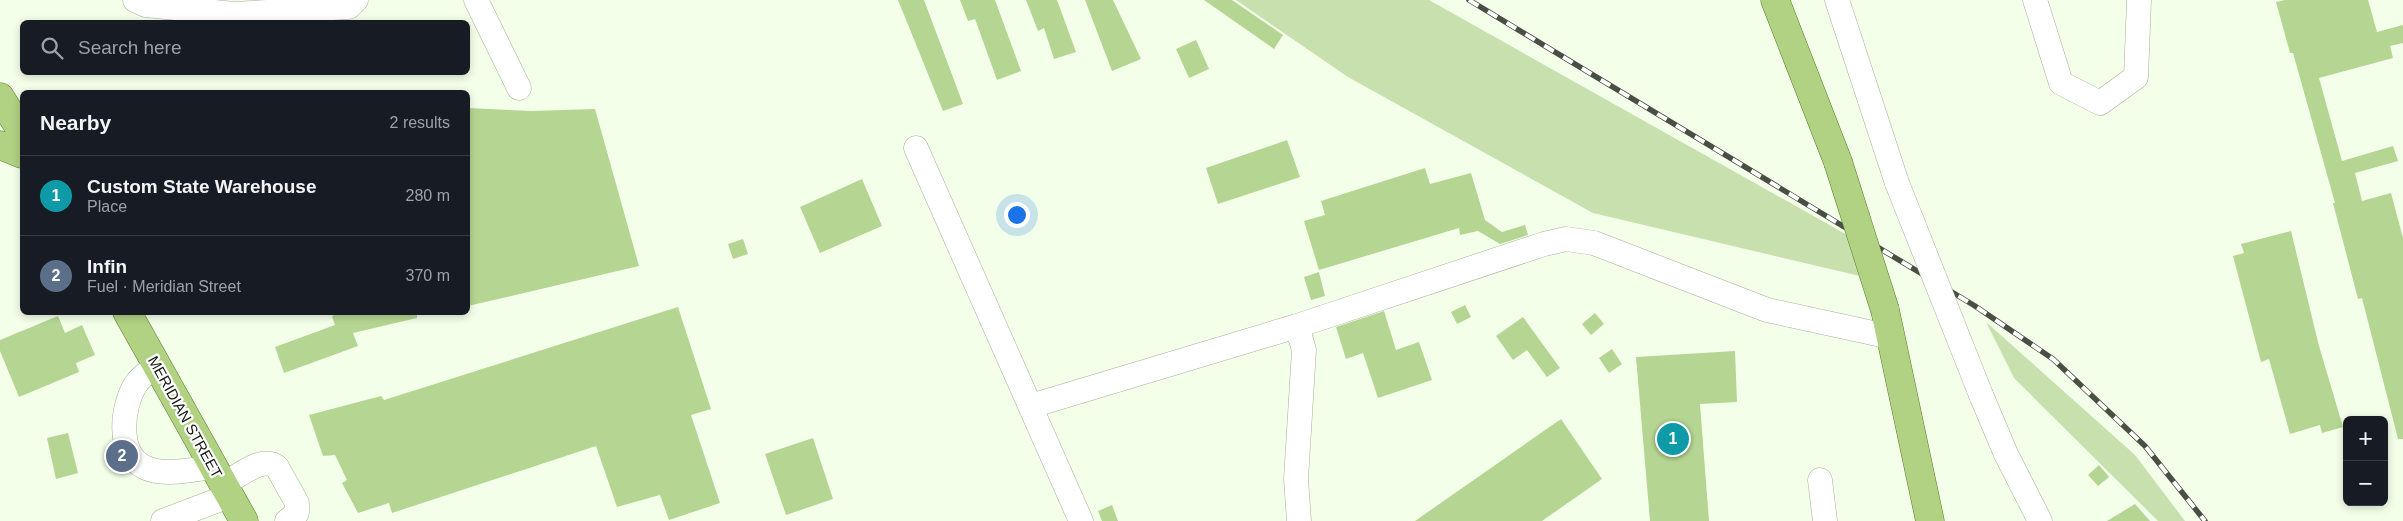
<!DOCTYPE html>
<html lang="en">
<head>
<meta charset="utf-8">
<style>
	body { margin:0; font-family:Arial,sans-serif; background:#20242c; color:#f1f3f6 }
	.controls { position:absolute; right:15px; bottom:15px; display:grid; overflow:hidden; border-radius:8px; box-shadow:0 2px 8px #0003 }
	.controls button { width:45px; height:45px; display:grid; place-items:center; padding:0; border:0; border-bottom:1px solid #363941; background:#171b24; color:#f1f3f6; font:25px sans-serif }
	.you { position:absolute; left:1016px; top:214px; width:18px; height:18px; margin:-12px; border:4px solid #fff; border-radius:50%; background:#1a73e8; box-shadow:0 0 0 8px #1a73e833 }
	.badge { display:grid; place-items:center; width:32px; height:32px; border-radius:50%; background:#a7b697; color:#fff; font-size:16px; font-weight:700 }
	.pin { position:absolute; translate:-50% -50%; border:2px solid #fff; box-shadow:0 1px 5px #0006 }
	.list { margin:0; padding:0; list-style:none }
	h2 { display:flex; justify-content:space-between; align-items:center; height:65px; margin:0; padding:0 20px; font-size:21px }
	h2 small { font-size:16px; font-weight:400; color:#9ea1a6 }
	.list li { display:grid; grid-template-columns:32px 1fr auto; gap:15px; align-items:center; box-sizing:border-box; height:80px; padding:0 20px; border-top:1px solid #363941 }
	.list b { display:block; font-size:19px; white-space:nowrap }
	.list p { margin:0; font-size:16px; white-space:nowrap; color:#9ea1a6 }
	.list em { font-size:16px; font-style:normal; color:#9ea1a6 }
	.icon { flex:none; width:28px; height:28px; fill:none; stroke:currentColor; stroke-width:2; stroke-linecap:round; stroke-linejoin:round }
	.map { position:relative; flex:none; width:2403px; height:521px; overflow:hidden }
	.search { position:absolute; background:#171b24; box-shadow:0 2px 8px #0003; left:20px; top:20px; width:450px; height:55px; display:flex; align-items:center; gap:12px; box-sizing:border-box; padding:0 18px; border-radius:8px; color:#9ea1a6; font-size:19px }
	.panel { position:absolute; background:#171b24; box-shadow:0 2px 8px #0003; left:20px; top:90px; width:450px; height:225px; border-radius:8px }
	.map>svg:first-child { display:block }
</style>
</head>
<body>
<div class="map">
<svg width="2403" height="521" viewBox="0 0 2403 521">
	<rect width="100%" height="100%" fill="#f3ffe9"/>
	<!-- green -->
	<g fill="#c7e0ad">
		<path d="M1236,0h193l420,236 15,41 -271,-64 -245,-136z"/>
		<path d="M1986,322l149,133 50,66h-27l-144,-143z"/>
	</g>
	<!-- building -->
	<g fill="#b5d692">
		<path d="M898,0h26l39,104 -20,7z"/>
		<path d="M960,0h35l26,71 -24,9 -22,-61 -7,2z"/>
		<path d="M1026,0h31l19,52 -22,7 -10,-31 -6,3z"/>
		<path d="M1085,0h28l28,59 -29,12z"/>
		<path d="M1204,0h28l51,35 -9,14z"/>
		<path d="M2285,0h83l9,32 26,-7v18l-13,3 3,12 -74,20 23,83 51,-15 5,15 -43,12 7,28 29,-8 12,45v201h-5l-36,-141 -4,1 -25,-96h2l-42,-150h-3l-14,-51z"/>
		<path d="M1196,40l13,29 -20,9 -13,-29z"/>
		<path d="M468,108l63,3 64,-2 44,157 -171,40z"/>
		<path d="M1287,140l13,37 -82,27 -12,-36z"/>
		<path d="M1425,168l5,16 41,-11 14,47 17,12 23,-7 3,10 -28,9 -22,-13 -18,4 -1,-7 -140,42 -15,-49 21,-6 -4,-14z"/>
		<path d="M862,179l20,47 -62,27 -20,-46z"/>
		<path d="M2291,231l28,115 24,81 -21,6 -2,-8 -30,9 -21,-75 -8,3 -28,-106 11,-3 -3,-9z"/>
		<path d="M743,239l5,15 -15,5 -5,-15z"/>
		<path d="M1319,272l6,24 -14,4 -7,-23z"/>
		<path d="M1465,305l6,12 -14,7 -6,-12z"/>
		<path d="M678,307l33,102 -20,6 29,88 -51,17 -9,-25 -43,12 -21,-61 -204,67 -3,-10 -31,10 -16,-30 5,-3 -12,-25 -12,1 -14,-41 72,-19 3,4z"/>
		<path d="M1384,311l12,39 23,-8 13,38 -54,18 -15,-45 -17,6 -10,-32z"/>
		<path d="M342,312h75v6l-64,15 5,13 -74,27 -9,-26 60,-22 -3,-9z"/>
		<path d="M1595,313l9,11 -13,11 -9,-11z"/>
		<path d="M58,316l7,17 17,-8 13,30 -19,8 3,9 -60,25 -19,-46v-11z"/>
		<path d="M1523,317l37,51 -13,9 -20,-27 -14,10 -17,-24z"/>
		<path d="M1612,349l10,15 -13,9 -10,-15z"/>
		<path d="M1735,351l2,51 -37,2 9,117h-59l-14,-164z"/>
		<path d="M1561,419l41,60 -60,42h-127z"/>
		<path d="M68,433l10,40 -22,6 -9,-41z"/>
		<path d="M813,438l20,61 -47,16 -21,-61z"/>
		<path d="M2099,465l10,12 -11,9 -10,-11z"/>
		<path d="M2135,504l15,17h-43z"/>
		<path d="M1112,505l6,16h-16l-4,-10z"/>
	</g>
	<g fill="none" stroke-linecap="round" stroke-linejoin="round">
		<!-- minor casing -->
		<g stroke="#a5b09b" stroke-width="25">
			<g id="minor">
				<path d="M135,0l11,5 88,9 115,-7 7,-7"/>
				<path d="M476,0l43,88"/>
				<path d="M1837,0l60,183"/>
				<path d="M2035,0l26,83 39,20 36,-26 3,-77"/>
				<path d="M916,148l165,373"/>
				<path d="M1297,326l7,24 -8,129 3,42"/>
				<path d="M157,366c-7,5 -17,11 -21,18 -14,21 -20,70 8,83 20,10 48,2 69,0"/>
				<path d="M1981,395l25,59 34,67"/>
				<path d="M1031,406l266,-80 247,-82 22,-5 28,4 173,67 124,27"/>
				<path d="M1820,480l5,41"/>
				<path d="M223,485c14,-8 39,-30 54,-18l20,36v10l-10,8"/>
				<path d="M163,521l66,-25"/>
			</g>
		</g>
		<!-- major casing -->
		<g stroke="#597d26" stroke-width="29">
			<g id="major">
				<path d="M1775,0l63,162"/>
				<path d="M0,97l22,35"/>
				<path d="M0,145l22,9"/>
				<path d="M1885,310l45,211"/>
				<path d="M127,312l117,209"/>
			</g>
		</g>
		<!-- minor -->
		<use href="#minor" stroke="#fff" stroke-width="24"/>
		<!-- major -->
		<use href="#major" stroke="#b1d183" stroke-width="28"/>
		<!-- rail casing -->
		<g stroke="#4a4f45" stroke-width="5.5">
			<path id="rail" d="M1469,0l506,306 78,53 92,87 60,75"/>
		</g>
		<!-- rail -->
		<use href="#rail" stroke="#fff" stroke-width="4" stroke-dasharray="11" stroke-linecap="butt"/>
		<!-- minor-bridge casing -->
		<g stroke="#a5b09b" stroke-width="25" stroke-linecap="butt">
			<path id="minor-bridge" d="M1897,183l84,212"/>
		</g>
		<!-- major-bridge casing -->
		<g stroke="#597d26" stroke-width="29" stroke-linecap="butt">
			<path id="major-bridge" d="M1838,162l47,148"/>
		</g>
		<!-- minor-bridge -->
		<use href="#minor-bridge" stroke="#fff" stroke-width="24"/>
		<!-- major-bridge -->
		<use href="#major-bridge" stroke="#b1d183" stroke-width="28"/>
	</g>
	<g text-anchor="middle" stroke-width="4.5" stroke-linejoin="round" paint-order="stroke">
		<!-- street labels -->
		<g font-size="15" fill="#161a13" stroke="#fff">
			<text transform="translate(185 417) rotate(61)" y="5">MERIDIAN STREET</text>
		</g>
	</g>
</svg>
<div class="controls">
<button>+</button>
<button>−</button>
</div>
<div class="you"></div>
<div class="pin badge" style="left:1673px;top:439px;background:#0f9aa8">1</div>
<div class="pin badge" style="left:122px;top:456px;background:#5c6f8a">2</div>
<div class="search"><svg class="icon" aria-label="search" viewBox="0 0 24 24"><circle cx="10" cy="10" r="6"/><path d="M15 15l6 6"/></svg>Search here</div>
<section class="panel">
<h2>Nearby<small>2 results</small></h2>
<ul class="list">
<li><span class="badge" style="background:#0f9aa8">1</span><div><b>Custom State Warehouse</b><p>Place</p></div><em>280 m</em></li>
<li><span class="badge" style="background:#5c6f8a">2</span><div><b>Infin</b><p>Fuel · Meridian Street</p></div><em>370 m</em></li>
</ul>
</section>
</div>
</body>
</html>
